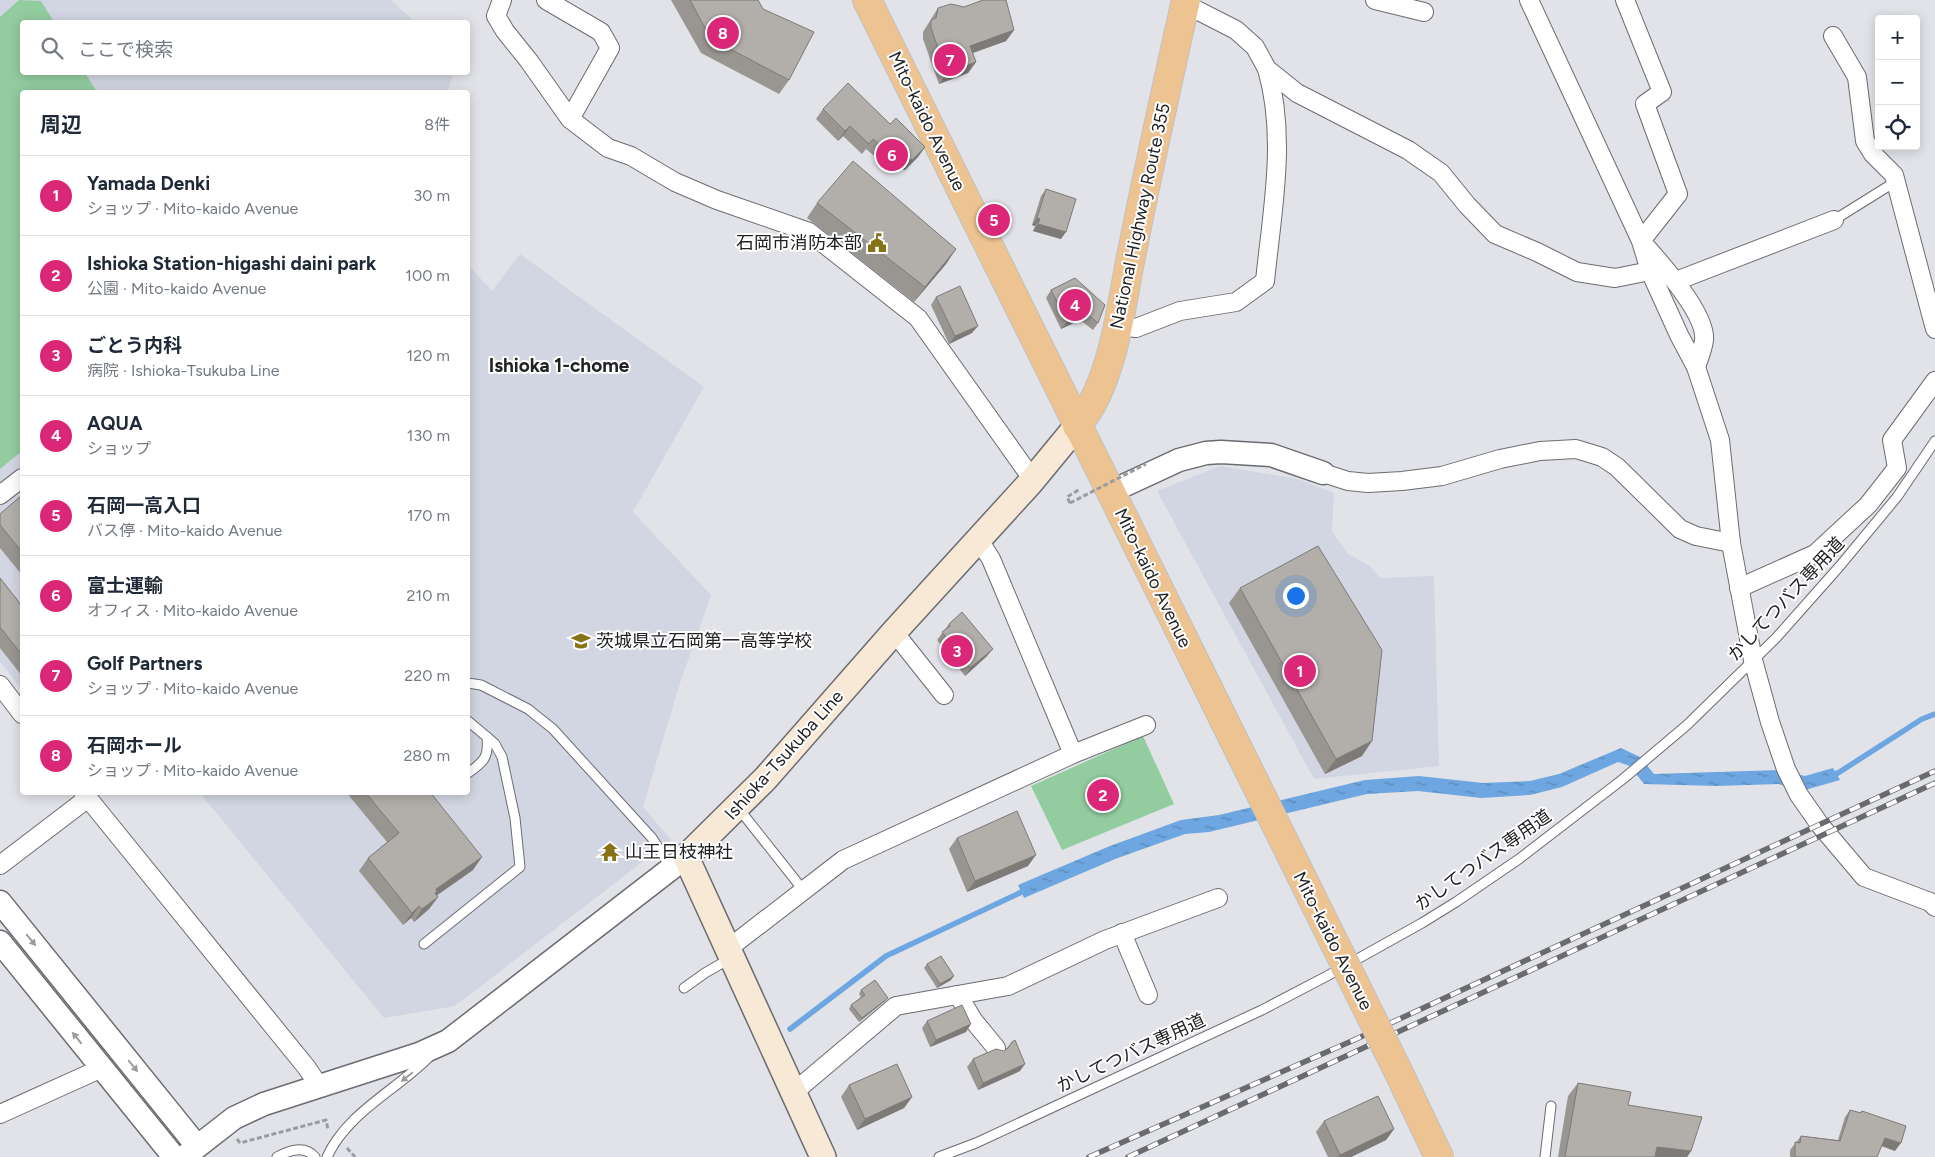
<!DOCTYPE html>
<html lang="ja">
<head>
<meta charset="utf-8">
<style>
	body { margin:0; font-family:Figtree,"Noto Sans JP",sans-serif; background:#f2f2f3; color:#1f2937 }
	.controls { position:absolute; right:15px; top:15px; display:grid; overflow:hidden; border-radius:5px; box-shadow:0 2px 12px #0003 }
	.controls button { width:45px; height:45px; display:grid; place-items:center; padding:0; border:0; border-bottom:1px solid #e0e1e3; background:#fff; color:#1f2937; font:25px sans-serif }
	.you { position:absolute; left:1295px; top:595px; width:18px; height:18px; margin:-12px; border:4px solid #fff; border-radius:50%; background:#1a73e8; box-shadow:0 0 0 8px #1a73e833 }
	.badge { display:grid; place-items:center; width:32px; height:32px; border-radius:50%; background:#db2777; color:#fff; font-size:16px; font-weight:700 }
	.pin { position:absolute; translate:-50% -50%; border:2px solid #fff; box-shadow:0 1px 5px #0006 }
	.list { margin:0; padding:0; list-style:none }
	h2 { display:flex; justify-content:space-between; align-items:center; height:65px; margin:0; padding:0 20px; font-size:21px }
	h2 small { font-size:16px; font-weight:400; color:#747a83 }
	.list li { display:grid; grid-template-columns:32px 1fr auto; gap:15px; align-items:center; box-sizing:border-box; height:80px; padding:0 20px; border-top:1px solid #e0e1e3 }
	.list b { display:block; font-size:19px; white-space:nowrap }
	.list p { margin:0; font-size:16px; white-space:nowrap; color:#747a83 }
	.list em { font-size:16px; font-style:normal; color:#747a83 }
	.icon { flex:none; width:28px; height:28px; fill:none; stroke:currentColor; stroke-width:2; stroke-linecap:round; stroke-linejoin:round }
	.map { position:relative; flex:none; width:1935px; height:1157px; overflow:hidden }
	.search { position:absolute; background:#fff; box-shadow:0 2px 12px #0003; left:20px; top:20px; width:450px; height:55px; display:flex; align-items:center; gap:12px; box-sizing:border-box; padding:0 18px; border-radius:5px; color:#747a83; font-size:19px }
	.panel { position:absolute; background:#fff; box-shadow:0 2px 12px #0003; left:20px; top:90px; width:450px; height:705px; border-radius:5px }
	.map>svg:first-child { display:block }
</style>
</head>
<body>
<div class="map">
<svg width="1935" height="1157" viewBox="0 0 1935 1157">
	<defs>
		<pattern id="water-ripples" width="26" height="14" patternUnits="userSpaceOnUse" patternTransform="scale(1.25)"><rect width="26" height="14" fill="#6da6e0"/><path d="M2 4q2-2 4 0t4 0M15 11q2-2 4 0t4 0" fill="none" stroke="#5987b5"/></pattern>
	</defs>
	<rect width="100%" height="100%" fill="#e1e3e8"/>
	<!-- built -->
	<g fill="#d2d6e2">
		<path d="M0,0h391l24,22h-393v50l431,1 -5,19h-426v598l-22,-28z"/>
		<path d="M520,254l184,133 -71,125 78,83 -32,91 -36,121 28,33 -216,166 -71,12 -184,-225 268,-1v-527l24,26z"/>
		<path d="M1220,466l78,13 36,14 -2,38 16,23 22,12 10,12 54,-2 5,190 -125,13 -157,-288z"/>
	</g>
	<!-- green -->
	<g fill="#93cc9f">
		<path d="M19,0l22,1 13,21h-32v50l63,1 12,19h-75v359l-22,18v-452z"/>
		<path d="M1143,736l31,68 -112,46 -31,-64z"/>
	</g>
	<!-- water -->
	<path fill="url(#water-ripples)" d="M1621,748l19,9 14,17 126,-4 25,6 28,-8 7,12 -35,10 -27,-6 -61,2 -73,-2 -14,-18 -12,-4 -56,25 -32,8 -49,3 -63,-7 -51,3 -158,38 -24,2 -70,25 -91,39 -6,-13 92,-39 71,-26 38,-5 146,-35 54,-4 64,7 47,-2 29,-7z"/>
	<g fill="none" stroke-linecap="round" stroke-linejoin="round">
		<!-- stream -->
		<g stroke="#6da6e0" stroke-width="5.5">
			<path d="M1831,775l7,-2 84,-54 13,-5"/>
			<path d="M790,1029l96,-73 142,-67"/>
		</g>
		<!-- service casing -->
		<g stroke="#6b6c71" stroke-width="11">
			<g id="service">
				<path d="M1834,220l61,-38"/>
				<path d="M468,683l13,2 47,24 25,20 99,109 19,30"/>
				<path d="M468,721l19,16c2,20 -3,25 -19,36"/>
				<path d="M739,809l65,82"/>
				<path d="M424,944l96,-77 -5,-49 -13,-61 -7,-13 -8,-7"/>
				<path d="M684,988l21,-15 26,-15"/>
				<path d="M277,1157c12,-7 28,-12 38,0"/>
				<path d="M327,1157c20,-44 68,-66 101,-99"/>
				<path d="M939,1157l37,-14 286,-133 65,-34 95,-53 34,-21 63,-43 104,-80 64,-54 89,-87 63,-71 58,-70 38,-56"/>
				<path d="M1545,1157l6,-51"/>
			</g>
		</g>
		<!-- minor casing -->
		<g stroke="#6b6c71" stroke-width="20">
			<g id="minor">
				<path d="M502,0l-6,16 9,15 24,30 41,58"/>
				<path d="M546,0l55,32 9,16 -40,71 38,29 23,8 44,26 42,18 92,32 109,86 115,162"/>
				<path d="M1375,0l49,12"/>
				<path d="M1529,0l112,241 9,30 29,64 17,32 24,73 11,103 22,117 17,62 16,47 13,26 21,30 44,52 66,25 5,5"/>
				<path d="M1625,0l37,92 -17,12 33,90 -37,47c17,19 66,73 63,99 -1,9 -5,18 -8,27"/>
				<path d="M1185,4l51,26 19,17 12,22 30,24 111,57 33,23 26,32 28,29 42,18 40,20 38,6 35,-7"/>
				<path d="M1833,36l24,41 8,64 8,13 21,21 41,154"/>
				<path d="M1676,281l158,-61"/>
				<path d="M1118,326l18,2 44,-17 56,-9 29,-21c7,-70 22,-143 2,-212"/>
				<path d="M1323,473l25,8 20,2 34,-2 40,-5 58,-17 40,-8 36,-2 26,8 15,10 63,62 16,7 35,7"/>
				<path d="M0,495l22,-17"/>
				<path d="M979,540l12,19 82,195"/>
				<path d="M1739,588l76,-34 53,-49 29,-37 -5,-28 43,-59"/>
				<path d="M894,632l50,63"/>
				<path d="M0,685l22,29"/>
				<path d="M83,792l224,276 12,18"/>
				<path d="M0,865l88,-67"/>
				<path d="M1122,933l26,62"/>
				<path d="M729,948l114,-88 230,-106 73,-29"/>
				<path d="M958,995l15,25 23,28"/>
				<path d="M794,1092l102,-86 112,-20 97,-46 113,-42"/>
				<path d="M0,1114l102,-46"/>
			</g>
		</g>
		<!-- tertiary casing -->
		<g stroke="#6b6c71" stroke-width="25">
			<g id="tertiary">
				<path d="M1110,492l69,-32 27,-7 15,-1 50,3 52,18"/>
				<path d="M0,902l197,244"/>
				<path d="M0,942l174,215"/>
				<path d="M184,1157l50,-39 30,-14 155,-50 29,-13 238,-184"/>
			</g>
		</g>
		<!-- secondary casing -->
		<g stroke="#6b6c71" stroke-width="28">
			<path id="secondary" d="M823,1157l-137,-300 79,-78 129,-147 136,-149 47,-57"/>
		</g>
		<!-- trunk casing -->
		<g stroke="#c1c1c2" stroke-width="30">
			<g id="trunk">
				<path d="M867,0l464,936"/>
				<path d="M1077,426c5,-7 11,-15 15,-22 26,-49 30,-108 42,-162 16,-81 34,-161 52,-242"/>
				<path d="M1398,1071l41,86"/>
			</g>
		</g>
		<!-- path -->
		<g stroke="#9a9c9f" stroke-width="3" stroke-dasharray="5 2.5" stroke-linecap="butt">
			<path d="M1070,503l-3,-6 13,-8"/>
			<path d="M237,1139l3,4 86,-23 2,10"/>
			<path d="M347,1148l8,9"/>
		</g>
		<!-- service -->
		<use href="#service" stroke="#fff" stroke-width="9"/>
		<!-- minor -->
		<use href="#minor" stroke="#fff" stroke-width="18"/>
		<!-- tertiary -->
		<use href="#tertiary" stroke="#fff" stroke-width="22"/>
		<!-- secondary -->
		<use href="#secondary" stroke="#f8e8d6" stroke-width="25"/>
		<!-- trunk -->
		<use href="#trunk" stroke="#eec392" stroke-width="28"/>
		<!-- rail casing -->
		<g stroke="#6a6b6e" stroke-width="5.5">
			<g id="rail">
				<path d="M1089,1157l265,-117 581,-269"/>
				<path d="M1128,1157l807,-374"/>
			</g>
		</g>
		<!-- rail -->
		<use href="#rail" stroke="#fff" stroke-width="4" stroke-dasharray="11" stroke-linecap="butt"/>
		<!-- trunk-bridge casing -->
		<g stroke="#c1c1c2" stroke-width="30" stroke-linecap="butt">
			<path id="trunk-bridge" d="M1331,936l67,135"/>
		</g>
		<!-- path-bridge -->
		<path stroke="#9a9c9f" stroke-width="3" stroke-dasharray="5 2.5" stroke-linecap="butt" d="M1070,503l76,-39"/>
		<!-- trunk-bridge -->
		<use href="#trunk-bridge" stroke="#eec392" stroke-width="28"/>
	</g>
	<!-- wall -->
	<g fill="#999692">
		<path d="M671,0h87l31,80 -10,14 -78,-41z"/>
		<path d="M938,8l76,22 -8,11 -34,12 4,9 -8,11 -29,11 -16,-45v-7z"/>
		<path d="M823,109l67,15 35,23 -7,10 -13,13 -25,-9 -14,-12 -4,5 -19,-18 -5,5 -22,-22z"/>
		<path d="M1046,189l15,50 -28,-8 2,-5 -3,-1 9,-29z"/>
		<path d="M817,203l139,46 -10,15 -32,38 -107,-84z"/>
		<path d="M1075,278l23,45 -5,7 -13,-10 -19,9 -15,-31 5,-8z"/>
		<path d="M936,297l36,36 -23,11 -18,-39z"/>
		<path d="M22,495v80l-22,-27v-34z"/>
		<path d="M0,578l22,28v70l-22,-28z"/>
		<path d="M1240,588l122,168 -37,18 -96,-171z"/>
		<path d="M949,624l38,32 -22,20 -28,-36z"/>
		<path d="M346,792h84l43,78 -36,25 1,2 -9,12 -15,13 -3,-4 -8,7 -44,-54 9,-13 19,-16z"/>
		<path d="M957,838l71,28 -61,26 -18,-43z"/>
		<path d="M927,964l24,16 -14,8 -13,-20z"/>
		<path d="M861,990l24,11 -26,21 -10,-13 2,-4 10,-8 -2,-3z"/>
		<path d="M927,1021l39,11 -36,15 -8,-19z"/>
		<path d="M1012,1042l8,29 -42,19 -11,-23 6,-8 31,-8 2,-2z"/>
		<path d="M1578,1083l50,22 63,46 -4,6h-129l10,-61z"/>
		<path d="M849,1085l63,12 -8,11 -47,22 -16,-33z"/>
		<path d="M1850,1110l10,3 2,-2 33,40 -14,-5 -4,11h-87v-7l11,-14 37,4 7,-23z"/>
		<path d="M1324,1121l70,8 -8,11 -35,17h-23l-12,-25z"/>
	</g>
	<!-- shaded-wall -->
	<g fill="#7d7a77">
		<path d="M1014,30l-8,11 -44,16 8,-11z"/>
		<path d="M976,62l-8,11 -29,11 8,-11z"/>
		<path d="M850,126l-7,10 -5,5 7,-10z"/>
		<path d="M925,147l-7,10 -13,13 -25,-9 7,-10z"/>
		<path d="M1037,218l3,1 -5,7 -3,-1z"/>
		<path d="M1038,224l28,8 -5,7 -28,-8z"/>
		<path d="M956,249l-10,15 -32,38 11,-15z"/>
		<path d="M1085,312l-5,8 -19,9 6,-7z"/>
		<path d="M978,326l-6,7 -23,11 6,-8z"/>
		<path d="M993,649l-6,7 -22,20 5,-8z"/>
		<path d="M1372,741l-10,15 -37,18 11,-15z"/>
		<path d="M1036,855l-8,11 -61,26 8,-11z"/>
		<path d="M482,857l-9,13 -40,28 3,-9z"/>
		<path d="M438,897l-9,12 -15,13 8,-13z"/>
		<path d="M419,906l-8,12 -8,7 9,-12z"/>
		<path d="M954,976l-3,4 -14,8 3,-4z"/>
		<path d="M888,998l-3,3 -26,21 3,-4z"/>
		<path d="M971,1024l-5,8 -36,15 6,-7z"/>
		<path d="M1025,1064l-5,7 -42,19 5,-7z"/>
		<path d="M912,1097l-8,11 -47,22 8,-11z"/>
		<path d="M1394,1129l-8,11 -35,17h-13l2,-2z"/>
		<path d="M1885,1138l16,5 -6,8 -15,-6z"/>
		<path d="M1657,1147l34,4 -4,6h-37z"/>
	</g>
	<!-- building -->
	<g fill="#b2aeaa" stroke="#7d7a77">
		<path d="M690,0h68l5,9 51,23 -25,48 -78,-41z"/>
		<path d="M983,0h23l8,30 -44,16 6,16 -29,11 -16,-45v-8l5,-2 2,-10 13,-4 13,3z"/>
		<path d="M848,83l42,41 6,-6 29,29 -13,13 -25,-9 -14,-12 -4,5 -19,-18 -5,5 -22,-22z"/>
		<path d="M853,161l103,88 -31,38 -108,-84z"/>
		<path d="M1046,189l30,10 -10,33 -28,-8 2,-5 -3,-1z"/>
		<path d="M1075,278l30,27 -7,18 -13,-11 -18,10 -16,-32z"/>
		<path d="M960,286l18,40 -23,10 -19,-39z"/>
		<path d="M22,495v57l-22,-27v-11z"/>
		<path d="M1318,546l64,104 -10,91 -36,18 -96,-171z"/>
		<path d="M0,578l22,28v49l-22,-28z"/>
		<path d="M962,612l31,37 -23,19 -28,-36 8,-6 -1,-2z"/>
		<path d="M365,792h65l52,65 -46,32 1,2 -2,2 3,4 -16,12 -3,-3 -7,7 -44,-55 31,-25z"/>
		<path d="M1017,811l19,44 -61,26 -18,-43z"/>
		<path d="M941,956l13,20 -14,8 -13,-20z"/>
		<path d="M875,980l13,18 -26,20 -11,-13 14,-10 -4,-5z"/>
		<path d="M962,1005l9,19 -35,16 -9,-19z"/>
		<path d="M1015,1040l10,24 -42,19 -10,-24 23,-10 8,2 4,-3 4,-6z"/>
		<path d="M897,1064l15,33 -47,22 -16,-34z"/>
		<path d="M1578,1083l53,9 -3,13 74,12 -11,34 -34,-4 -2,10h-90z"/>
		<path d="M1378,1096l16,33 -54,26 -16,-34z"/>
		<path d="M1850,1110l11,3 1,-2 44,15 -5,17 -16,-5 -8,19h-82v-15l5,1 1,-7 39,5z"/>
	</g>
	<!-- one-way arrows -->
	<defs><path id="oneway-solid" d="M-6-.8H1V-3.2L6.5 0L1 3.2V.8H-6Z" transform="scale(1.25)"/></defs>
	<g fill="#9b9c9c">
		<use href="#oneway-solid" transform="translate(31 940) rotate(51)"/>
		<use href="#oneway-solid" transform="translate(77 1038) rotate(-129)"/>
		<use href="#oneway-solid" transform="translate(133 1066) rotate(51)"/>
		<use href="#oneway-solid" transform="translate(407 1077) rotate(141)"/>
	</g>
	<!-- icons -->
	<defs>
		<g id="civic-bare" transform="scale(1.5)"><path d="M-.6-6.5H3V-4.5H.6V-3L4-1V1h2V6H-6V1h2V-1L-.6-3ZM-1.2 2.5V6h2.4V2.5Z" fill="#867315" stroke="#fff" stroke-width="2.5" paint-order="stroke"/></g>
		<g id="school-bare" transform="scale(1.5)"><path d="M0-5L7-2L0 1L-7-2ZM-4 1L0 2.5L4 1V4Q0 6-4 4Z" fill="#867315" stroke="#fff" stroke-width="2.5" paint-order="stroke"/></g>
		<g id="temple-bare" transform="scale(1.5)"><path d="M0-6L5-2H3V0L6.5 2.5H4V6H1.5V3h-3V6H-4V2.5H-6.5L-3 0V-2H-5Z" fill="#867315" stroke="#fff" stroke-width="2.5" paint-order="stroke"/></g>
	</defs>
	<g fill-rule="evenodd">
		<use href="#civic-bare" x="877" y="243"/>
		<use href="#school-bare" x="581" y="641"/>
		<use href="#temple-bare" x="610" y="852"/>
	</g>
	<g text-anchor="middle" stroke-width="4" stroke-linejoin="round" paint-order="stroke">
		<!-- street labels -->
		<g font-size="18" fill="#212224" stroke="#fff">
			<text transform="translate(927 121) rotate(64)" y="6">Mito-kaido Avenue</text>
			<text transform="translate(1140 216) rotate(-78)" y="6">National Highway Route 355</text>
			<text transform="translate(1153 578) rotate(64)" y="6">Mito-kaido Avenue</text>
			<text transform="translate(1786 599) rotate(-47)" y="6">かしてつバス専用道</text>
			<text transform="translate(784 755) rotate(-48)" y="6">Ishioka-Tsukuba Line</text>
			<text transform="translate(1483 860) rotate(-35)" y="6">かしてつバス専用道</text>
			<text transform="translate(1333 941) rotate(63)" y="6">Mito-kaido Avenue</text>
			<text transform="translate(1131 1053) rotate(-25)" y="6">かしてつバス専用道</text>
		</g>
		<!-- poi labels -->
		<g font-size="18" fill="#212224" stroke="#fff" text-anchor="start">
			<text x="862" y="249" text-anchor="end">石岡市消防本部</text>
			<text x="596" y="647">茨城県立石岡第一高等学校</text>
			<text x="625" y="858">山王日枝神社</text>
		</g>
		<!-- neighbourhood labels -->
		<g font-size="19" font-weight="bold" fill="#212224" stroke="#fff">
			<text x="559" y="372">Ishioka 1-chome</text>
		</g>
	</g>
</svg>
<div class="controls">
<button>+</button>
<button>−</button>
<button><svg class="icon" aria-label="locate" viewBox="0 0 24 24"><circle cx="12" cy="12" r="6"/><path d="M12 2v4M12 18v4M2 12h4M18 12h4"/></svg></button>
</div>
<div class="you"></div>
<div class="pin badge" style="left:1300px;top:671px">1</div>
<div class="pin badge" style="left:1103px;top:795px">2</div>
<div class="pin badge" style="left:957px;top:651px">3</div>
<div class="pin badge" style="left:1075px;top:305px">4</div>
<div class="pin badge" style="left:994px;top:220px">5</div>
<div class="pin badge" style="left:892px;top:155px">6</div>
<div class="pin badge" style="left:950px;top:60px">7</div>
<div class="pin badge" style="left:723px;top:33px">8</div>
<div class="search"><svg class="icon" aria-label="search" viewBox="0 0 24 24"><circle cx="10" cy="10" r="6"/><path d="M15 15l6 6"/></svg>ここで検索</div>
<section class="panel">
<h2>周辺<small>8件</small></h2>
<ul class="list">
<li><span class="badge">1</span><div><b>Yamada Denki</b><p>ショップ · Mito-kaido Avenue</p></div><em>30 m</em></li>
<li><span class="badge">2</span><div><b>Ishioka Station-higashi daini park</b><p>公園 · Mito-kaido Avenue</p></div><em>100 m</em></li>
<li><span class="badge">3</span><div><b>ごとう内科</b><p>病院 · Ishioka-Tsukuba Line</p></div><em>120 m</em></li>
<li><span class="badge">4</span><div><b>AQUA</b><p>ショップ</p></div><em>130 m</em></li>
<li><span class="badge">5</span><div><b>石岡一高入口</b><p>バス停 · Mito-kaido Avenue</p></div><em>170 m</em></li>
<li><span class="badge">6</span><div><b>富士運輸</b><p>オフィス · Mito-kaido Avenue</p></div><em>210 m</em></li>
<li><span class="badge">7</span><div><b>Golf Partners</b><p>ショップ · Mito-kaido Avenue</p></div><em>220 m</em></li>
<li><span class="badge">8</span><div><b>石岡ホール</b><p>ショップ · Mito-kaido Avenue</p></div><em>280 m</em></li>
</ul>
</section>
</div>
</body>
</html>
